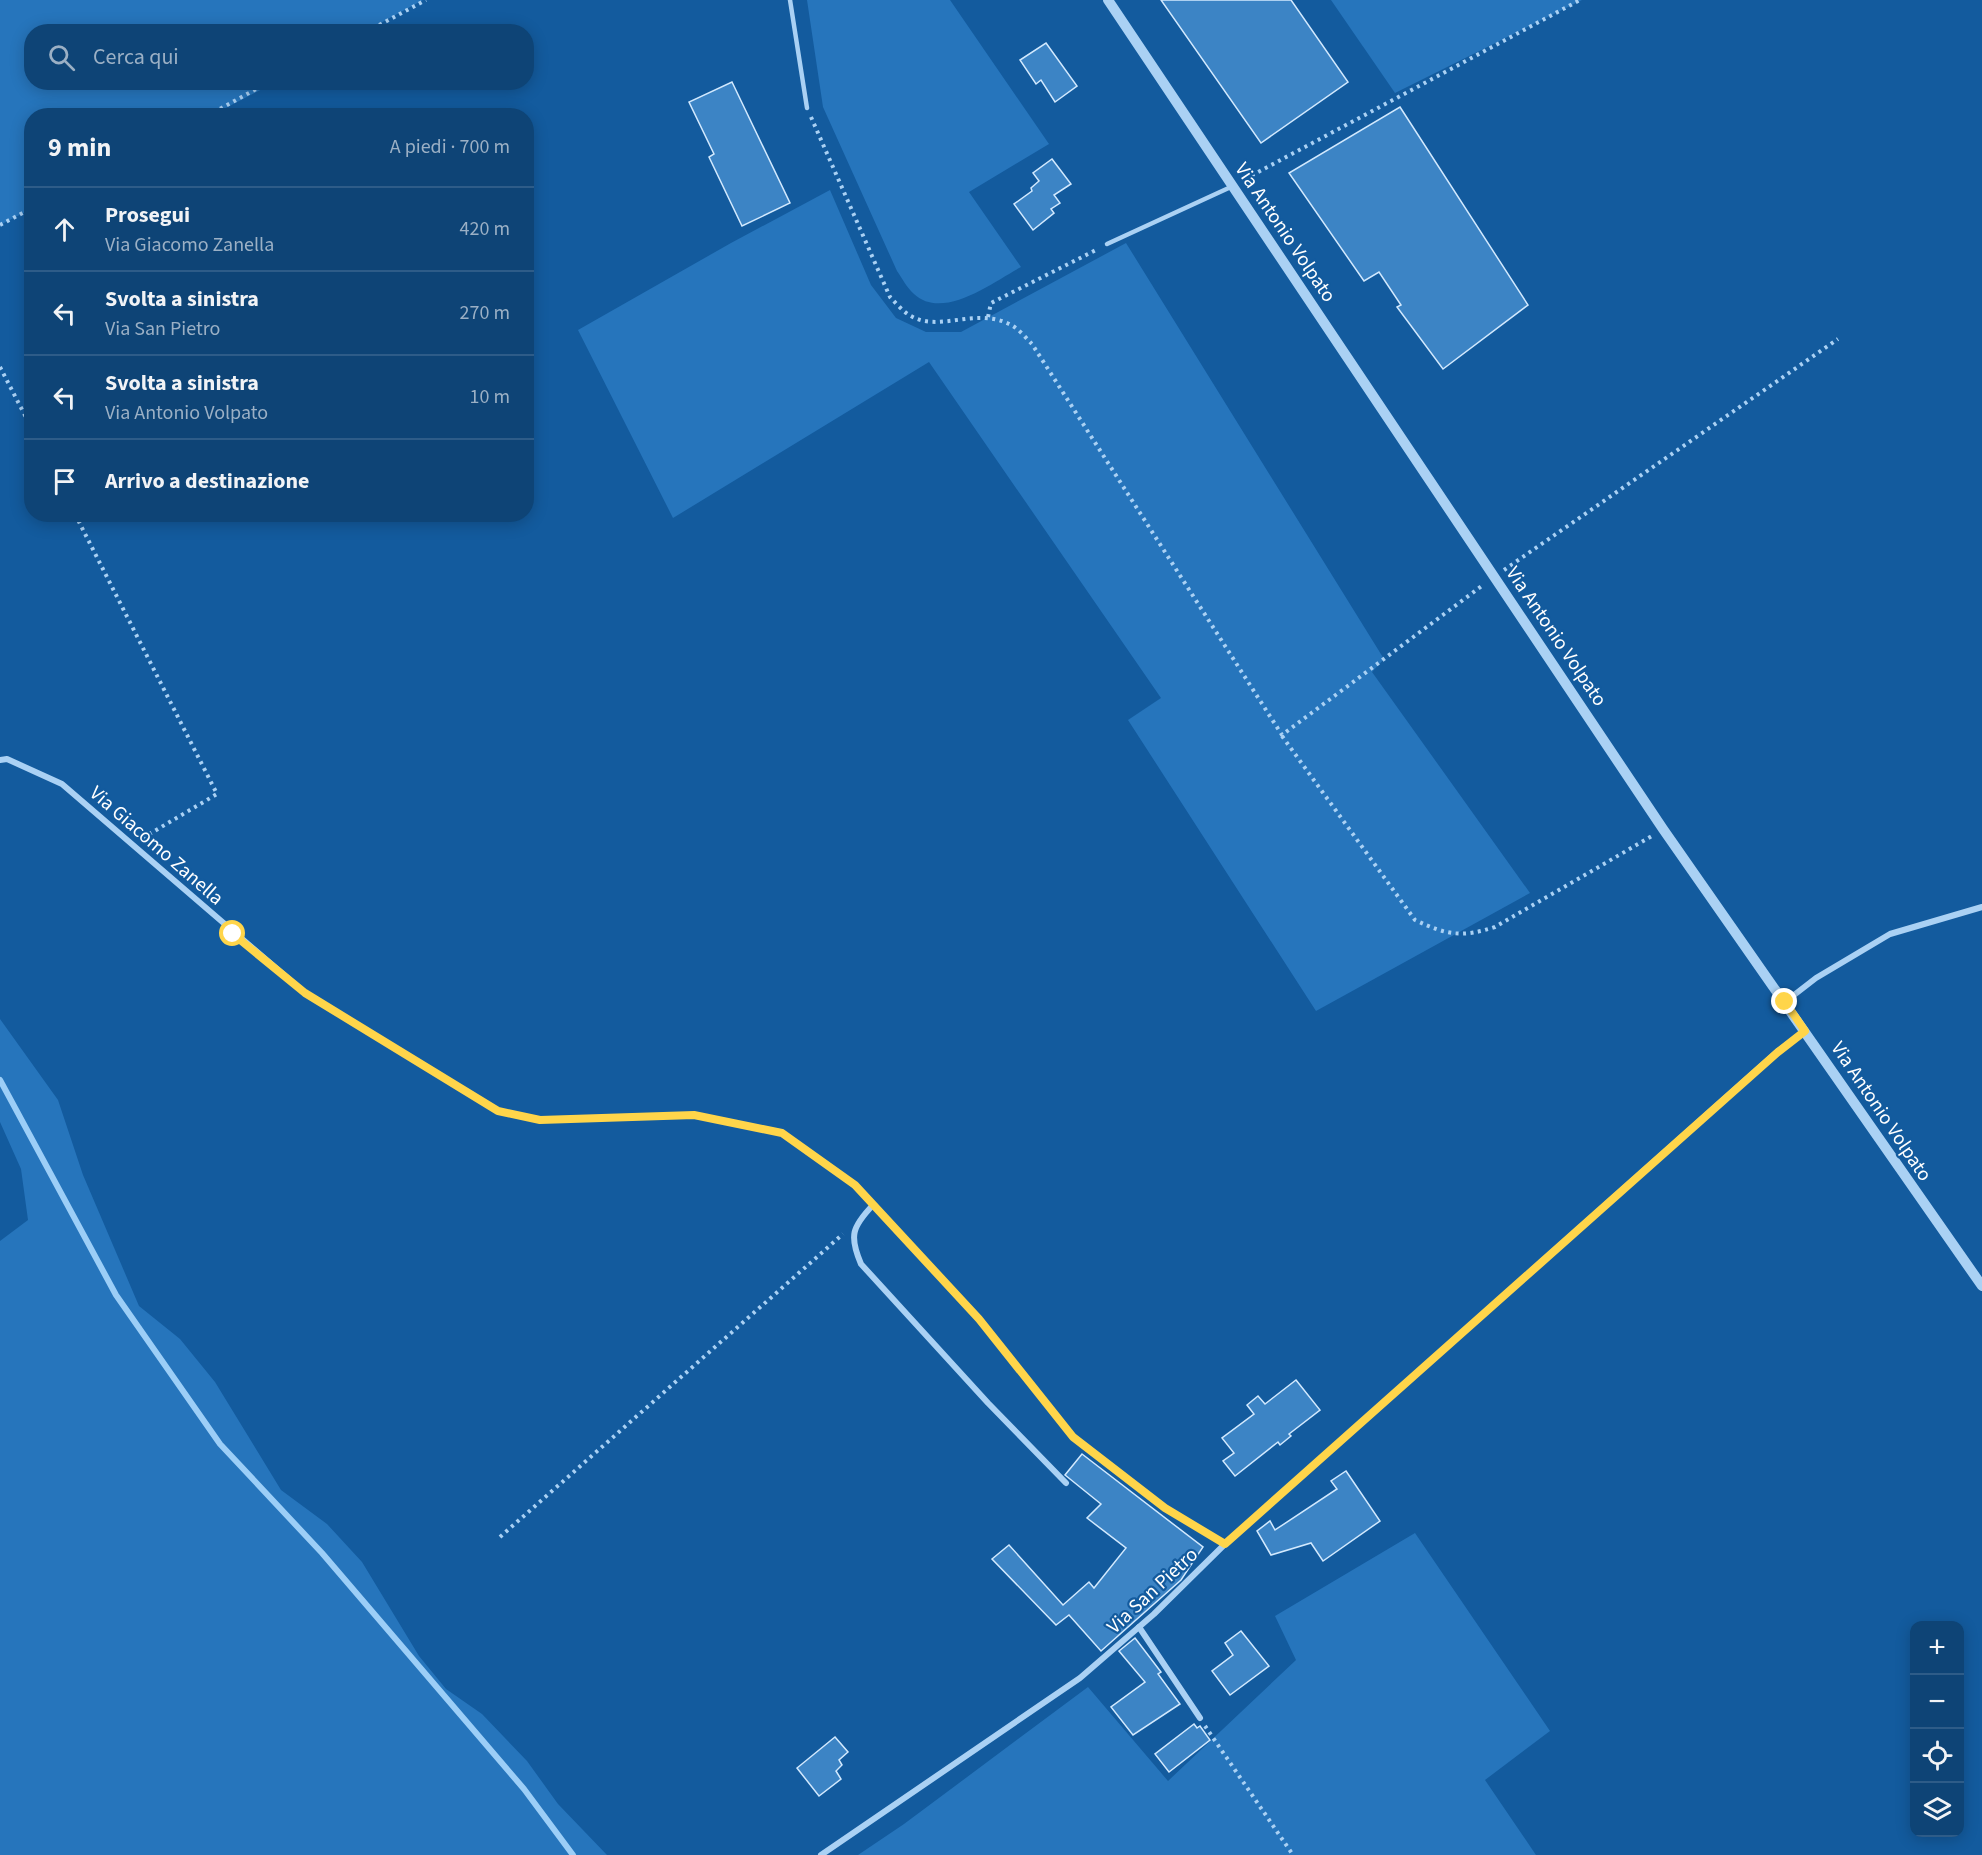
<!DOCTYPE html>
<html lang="it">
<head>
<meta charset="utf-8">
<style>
	body { margin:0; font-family:"Source Sans 3",sans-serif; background:#174b7b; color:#f1f3f6 }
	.controls { position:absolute; right:18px; bottom:18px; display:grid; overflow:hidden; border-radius:12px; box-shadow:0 3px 15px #0003 }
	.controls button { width:54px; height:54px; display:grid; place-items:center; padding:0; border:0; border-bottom:2px solid #2e5c88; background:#0e4476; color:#f1f3f6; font:30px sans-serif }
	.stop { position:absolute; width:18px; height:18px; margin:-14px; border:4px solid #ffd54a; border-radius:50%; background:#fff }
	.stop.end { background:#ffd54a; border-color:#fff; box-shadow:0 2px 6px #0008 }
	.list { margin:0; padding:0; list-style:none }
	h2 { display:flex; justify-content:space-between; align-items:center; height:78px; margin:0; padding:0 24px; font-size:26px }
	h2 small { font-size:20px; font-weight:400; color:#9bb0c5 }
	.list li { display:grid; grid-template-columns:39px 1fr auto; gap:18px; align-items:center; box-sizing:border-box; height:84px; padding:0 24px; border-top:2px solid #2e5c88 }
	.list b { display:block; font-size:22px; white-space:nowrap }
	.list p { margin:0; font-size:20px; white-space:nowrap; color:#9bb0c5 }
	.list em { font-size:20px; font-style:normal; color:#9bb0c5 }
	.icon { flex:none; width:33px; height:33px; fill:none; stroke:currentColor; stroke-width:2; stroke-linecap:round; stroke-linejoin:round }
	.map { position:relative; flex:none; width:1982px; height:1855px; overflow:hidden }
	.search { position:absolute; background:#0e4476; box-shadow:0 3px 15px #0003; left:24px; top:24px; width:510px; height:66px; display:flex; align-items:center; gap:15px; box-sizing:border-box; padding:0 21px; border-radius:24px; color:#9bb0c5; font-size:22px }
	.panel { position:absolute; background:#0e4476; box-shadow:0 3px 15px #0003; left:24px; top:108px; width:510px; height:414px; border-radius:24px }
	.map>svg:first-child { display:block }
</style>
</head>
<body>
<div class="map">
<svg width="1982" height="1855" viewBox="0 0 1982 1855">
	<rect width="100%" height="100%" fill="#135b9e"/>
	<!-- green -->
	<g fill="#2675bc">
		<path d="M0,0h423l-57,31 -334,1v50l242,1 -62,32 -180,1 -1,93 -31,16z"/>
		<path d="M807,0h143l99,144 -80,48 52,75c-28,15 -78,54 -107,27 -7,-6 -12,-16 -17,-23l-74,-164z"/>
		<path d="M1331,0h251l-187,93z"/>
		<path d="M830,190l41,95 25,33 30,14h35l165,-89 258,416 -12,13 158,221 -214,118 -188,-291 33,-22 -232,-336 -256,156 -95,-188 153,-87z"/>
		<path d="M0,1019l58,81 25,75 56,131 41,33 35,43 66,108 46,34 35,38 57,94 27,33 36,25 45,47 31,43 49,51h-607v-614l28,-21 -7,-51 -21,-47z"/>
		<path d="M1415,1533l135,198 -65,49 51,75h-678l46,-31 184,-137 80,94 128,-121 -21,-44z"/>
	</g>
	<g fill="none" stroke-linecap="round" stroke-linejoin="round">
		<!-- stream -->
		<path stroke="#9ccef7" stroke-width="6" d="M0,1080l116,215 104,149 102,109 202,236 49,66"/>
	</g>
	<!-- building -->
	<g fill="#3c84c5" stroke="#d2e9fe" stroke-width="1.5">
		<path d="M1161,0h130l57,82 -87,61z"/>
		<path d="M1046,43l31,43 -22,16 -14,-22 -5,4 -16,-24z"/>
		<path d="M732,82l58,121 -48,23 -33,-69 5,-3 -25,-52z"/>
		<path d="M1400,107l128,198 -85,64 -46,-62 4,-2 -22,-33 -15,9 -75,-108z"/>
		<path d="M1052,159l19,25 -17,11 6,8 -9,6 3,4 -21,17 -19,-26 18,-13 -1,-3 8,-7 -6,-8z"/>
		<path d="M1296,1380l24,30 -31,24 2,2 -11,9 -2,-3 -43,34 -12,-15 11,-8 -12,-15 32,-24 -7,-9 11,-9 7,8z"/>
		<path d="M1082,1454l121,93 -22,33 -80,71 -32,-36 -13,10 -64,-66 17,-14 54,60 26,-23 5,6 32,-40 -39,-30 14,-14 -36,-29z"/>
		<path d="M1346,1471l34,50 -57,40 -12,-18 -40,12 -14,-24 13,-10 5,9 62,-41 -6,-8z"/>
		<path d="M1241,1631l28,35 -39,29 -18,-24 21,-16 -8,-12z"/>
		<path d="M1135,1638l26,34 -3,2 22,30 -47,31 -22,-28 34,-25 -26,-31z"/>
		<path d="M1194,1724l3,4 3,-2 10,14 -41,32 -14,-18z"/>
		<path d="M835,1737l13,15 -9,8 3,5 -6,6 5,8 -22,17 -22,-28z"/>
	</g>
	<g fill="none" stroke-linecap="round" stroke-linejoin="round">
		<!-- path -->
		<g stroke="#aad1f4" stroke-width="4" stroke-dasharray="3 4.5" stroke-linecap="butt">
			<path d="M366,32l60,-32"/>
			<path d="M207,116l62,-34"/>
			<path d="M811,117l79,180c6,6 13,15 21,19 29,17 65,-10 100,9 8,4 15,13 21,19l250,391 201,-150"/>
			<path d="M1245,179l335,-179"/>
			<path d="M0,225l32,-17"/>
			<path d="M988,317l3,-14 107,-54"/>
			<path d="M0,367l32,62"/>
			<path d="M75,514l142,280 -76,45"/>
			<path d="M1504,570l334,-231"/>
			<path d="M1282,736l133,184c32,15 46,18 80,7l157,-91"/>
			<path d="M500,1537l343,-303"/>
			<path d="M1205,1726l88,129"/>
		</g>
		<!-- service -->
		<g stroke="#aad1f4" stroke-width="4.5">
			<path d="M790,0l17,108"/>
			<path d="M1107,244l126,-58"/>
		</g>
		<!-- minor -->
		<g stroke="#aad1f4" stroke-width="6">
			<path d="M0,760l7,-1 55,25 243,209 193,118 42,9 154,-5 88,18 73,52 124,134 94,118 92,71 60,36"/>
			<path d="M1785,1002l31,-24 74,-44 92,-27"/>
			<path d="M873,1205c-21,22 -24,31 -12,59l127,139 78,80"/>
			<path d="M1139,1627l61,91"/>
			<path d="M821,1855l259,-177 74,-64 71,-70 552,-492 28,-21"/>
		</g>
		<!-- tertiary -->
		<path stroke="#aad1f4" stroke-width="10" d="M1108,0l555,829 319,457"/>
	</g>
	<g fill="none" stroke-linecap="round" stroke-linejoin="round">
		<!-- route -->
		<path stroke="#ffd54a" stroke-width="8" d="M233,934l72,59 193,118 42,9 154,-5 88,18 73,52 124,134 94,118 92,71 60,36 553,-492 27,-21 -20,-29"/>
	</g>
	<g text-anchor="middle" stroke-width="4.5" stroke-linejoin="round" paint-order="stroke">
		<!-- street labels -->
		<g font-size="20" fill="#fff" stroke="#135b9e">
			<text transform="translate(1286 232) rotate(56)" y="7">Via Antonio Volpato</text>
			<text transform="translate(1557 636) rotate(56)" y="7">Via Antonio Volpato</text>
			<text transform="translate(157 845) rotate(41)" y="7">Via Giacomo Zanella</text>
			<text transform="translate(1882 1111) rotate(56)" y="7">Via Antonio Volpato</text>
			<text transform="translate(1152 1590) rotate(-43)" y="7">Via San Pietro</text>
		</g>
	</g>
</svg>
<div class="controls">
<button>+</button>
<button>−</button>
<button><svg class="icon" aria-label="locate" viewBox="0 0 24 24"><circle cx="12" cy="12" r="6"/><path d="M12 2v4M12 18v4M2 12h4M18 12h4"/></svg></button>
<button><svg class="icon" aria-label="layers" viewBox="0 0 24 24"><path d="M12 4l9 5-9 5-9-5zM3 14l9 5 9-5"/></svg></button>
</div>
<div class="stop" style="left:233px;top:934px"></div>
<div class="stop end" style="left:1785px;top:1002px"></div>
<div class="search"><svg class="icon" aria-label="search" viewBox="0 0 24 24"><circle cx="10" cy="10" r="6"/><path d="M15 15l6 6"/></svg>Cerca qui</div>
<section class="panel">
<h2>9 min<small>A piedi · 700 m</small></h2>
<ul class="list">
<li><svg class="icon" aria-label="ahead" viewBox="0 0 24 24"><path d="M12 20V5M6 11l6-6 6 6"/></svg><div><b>Prosegui</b><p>Via Giacomo Zanella</p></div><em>420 m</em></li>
<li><svg class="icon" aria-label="left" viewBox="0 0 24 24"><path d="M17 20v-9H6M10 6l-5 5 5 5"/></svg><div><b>Svolta a sinistra</b><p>Via San Pietro</p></div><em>270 m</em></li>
<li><svg class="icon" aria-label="left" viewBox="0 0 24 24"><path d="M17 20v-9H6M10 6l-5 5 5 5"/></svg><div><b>Svolta a sinistra</b><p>Via Antonio Volpato</p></div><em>10 m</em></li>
<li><svg class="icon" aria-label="arrive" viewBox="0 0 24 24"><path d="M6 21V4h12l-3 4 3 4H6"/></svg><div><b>Arrivo a destinazione</b></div></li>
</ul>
</section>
</div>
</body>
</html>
